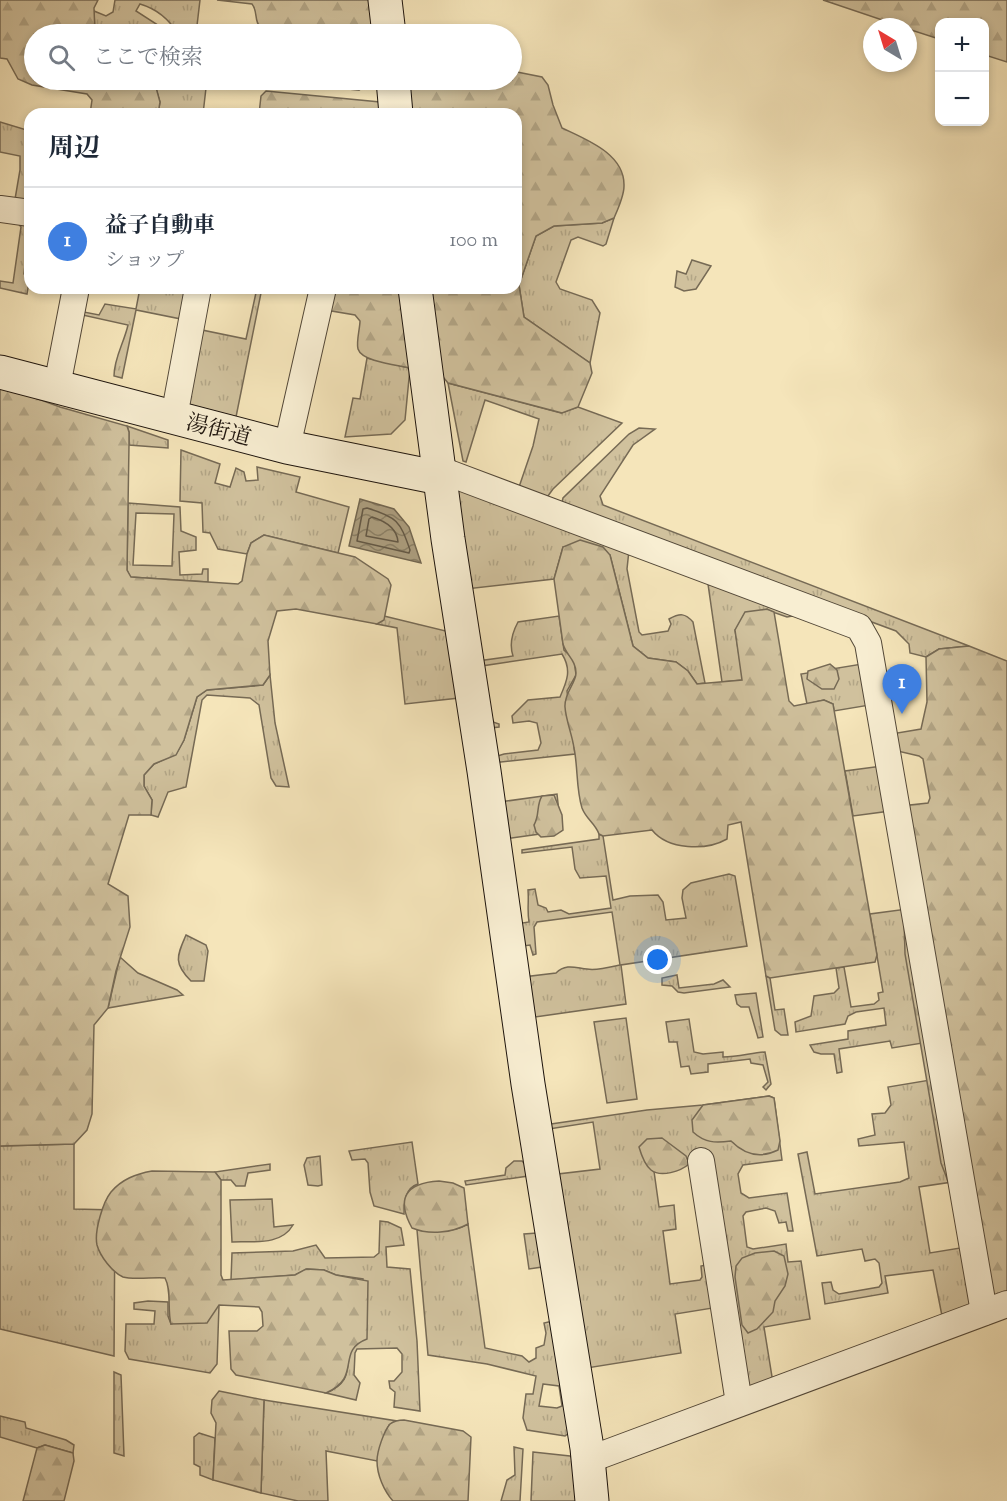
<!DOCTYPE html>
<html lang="ja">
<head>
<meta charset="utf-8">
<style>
	body { margin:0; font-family:"Sorts Mill Goudy","Noto Serif JP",serif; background:#f2f2f3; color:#1f2937 }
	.controls { position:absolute; right:18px; top:18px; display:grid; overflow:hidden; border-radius:12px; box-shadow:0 3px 9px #0003 }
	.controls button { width:54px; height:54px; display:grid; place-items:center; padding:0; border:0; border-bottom:2px solid #e0e1e3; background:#fff; color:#1f2937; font:30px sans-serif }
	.compass { position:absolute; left:863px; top:18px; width:54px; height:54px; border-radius:50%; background:#fff; box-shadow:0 3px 9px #0003; rotate:322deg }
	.you { position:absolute; left:658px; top:960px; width:21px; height:21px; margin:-15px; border:4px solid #fff; border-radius:50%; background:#1a73e8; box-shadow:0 0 0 9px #1a73e833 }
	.badge { display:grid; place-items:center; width:39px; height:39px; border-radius:50%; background:#ea580c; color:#fff; font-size:20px; font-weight:700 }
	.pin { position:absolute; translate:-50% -50px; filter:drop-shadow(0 2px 3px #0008) }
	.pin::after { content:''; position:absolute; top:32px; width:21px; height:18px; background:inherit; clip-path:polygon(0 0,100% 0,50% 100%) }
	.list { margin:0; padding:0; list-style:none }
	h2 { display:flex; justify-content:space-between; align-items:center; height:78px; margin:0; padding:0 24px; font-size:26px }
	h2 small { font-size:20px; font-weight:400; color:#747a83 }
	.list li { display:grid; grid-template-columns:39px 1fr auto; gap:18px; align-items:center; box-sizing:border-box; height:108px; padding:0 24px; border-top:2px solid #e0e1e3 }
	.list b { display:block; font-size:22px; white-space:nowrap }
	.list p { margin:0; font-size:20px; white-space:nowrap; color:#747a83 }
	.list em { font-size:20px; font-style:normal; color:#747a83 }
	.icon { flex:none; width:33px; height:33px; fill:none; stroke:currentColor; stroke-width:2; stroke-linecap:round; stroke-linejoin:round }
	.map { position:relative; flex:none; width:1007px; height:1501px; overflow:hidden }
	.search { position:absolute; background:#fff; box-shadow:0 3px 9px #0003; left:24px; top:24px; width:498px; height:66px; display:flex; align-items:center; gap:15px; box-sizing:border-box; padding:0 21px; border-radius:33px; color:#747a83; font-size:22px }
	.panel { position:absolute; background:#fff; box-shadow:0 3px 9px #0003; left:24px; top:108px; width:498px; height:186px; border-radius:18px }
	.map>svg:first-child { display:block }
</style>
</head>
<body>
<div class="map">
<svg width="1007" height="1501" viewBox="0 0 1007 1501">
	<defs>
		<pattern id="grass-tufts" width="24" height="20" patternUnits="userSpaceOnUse" patternTransform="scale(1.5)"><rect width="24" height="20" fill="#d0c19d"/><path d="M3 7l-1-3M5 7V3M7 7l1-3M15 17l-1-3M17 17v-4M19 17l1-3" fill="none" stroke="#b2a586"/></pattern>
		<pattern id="forest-firs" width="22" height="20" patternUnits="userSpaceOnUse" patternTransform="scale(1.5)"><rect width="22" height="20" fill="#d0c19d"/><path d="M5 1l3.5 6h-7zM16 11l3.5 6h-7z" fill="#b2a586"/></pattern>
		<pattern id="water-waves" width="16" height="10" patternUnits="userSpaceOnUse" patternTransform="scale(1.5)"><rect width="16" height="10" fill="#ac9e7f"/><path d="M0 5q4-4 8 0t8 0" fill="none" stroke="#8b8066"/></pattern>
	</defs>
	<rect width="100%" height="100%" fill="#f5e5ba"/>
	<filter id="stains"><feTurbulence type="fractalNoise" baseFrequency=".00333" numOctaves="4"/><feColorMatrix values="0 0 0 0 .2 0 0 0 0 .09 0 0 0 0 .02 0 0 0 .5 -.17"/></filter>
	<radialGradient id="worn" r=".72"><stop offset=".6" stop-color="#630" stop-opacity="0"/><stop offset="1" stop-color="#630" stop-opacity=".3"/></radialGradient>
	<!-- grass -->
	<g fill="url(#grass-tufts)" stroke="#766a55" stroke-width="1.5" fill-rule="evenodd">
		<path d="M115,0h85l-4,34h-18c-9,-15 -21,-25 -38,-30l-4,7 25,16 6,7h-72l-1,-23 12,5 7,-4z"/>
		<path d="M268,80h77l13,10 -92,-9z"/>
		<path d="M154,82l52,6 -3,26h-45l2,-12z"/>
		<path d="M0,122l30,9v77l-16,-3 6,-35v-14l-20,-4z"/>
		<path d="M614,218l-8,26 -3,2 -25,-9 -7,3 -15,42 4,7 32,11 8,13 -10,50 -66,-46 -5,-32 17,-49 18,-10 48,-3z"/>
		<path d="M30,220l-6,54 6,1 -3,19 -27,-6v-7l13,2 8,-56 -3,-4z"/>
		<path d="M692,260l19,6 -15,23 -12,2 -9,-4 2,-16 9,3z"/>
		<path d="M140,288h52l-6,32 -50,-10 -14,68 -8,-2c0,-18 10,-33 14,-51l-50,-11 1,-3 20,4 6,-11 31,5z"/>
		<path d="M257,288h5l-26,129 -49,-13 10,-75 49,10z"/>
		<path d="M367,358l43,10 -5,52 -14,14 -46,3 8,-39 7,1z"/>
		<path d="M448,383l113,30 17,-6 44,16 -69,66 -8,11 -27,-10 15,-44 6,-27 -54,-19 -19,62 -3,-1z"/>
		<path d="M127,426l41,14v8l-39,-3v-13z"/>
		<path d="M639,428l16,1 -22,16 -33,51 3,9 366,141 -30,3 -13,8 -16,-4 -1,-9 -13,-13 -335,-124 2,-9 66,-64z"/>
		<path d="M181,450l39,14 -5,19 15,4 6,-19 8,4 2,9 12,-1 -1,-13 43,10 -4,15 53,15 -11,46 -74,-18 -13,8 -4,11 -29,-5 -8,-16 -7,-1 -1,-29 -22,-2z"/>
		<path d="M455,488l174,62 -2,19 12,63 3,3 26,-4 3,-7 -2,-5c11,-6 16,-6 24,3l12,61 -8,1 -9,-13 -12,-9 -28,-4 -15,-12 -23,-91 -47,-8 -9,32 -88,10z"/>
		<path d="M128,503l52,4 1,24 15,6v13l-17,2 1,23 22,-1 1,-5h5v13l-78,-5 -3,-7zM136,513l38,1 -2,52 -39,-1z"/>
		<path d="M708,584l101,29 -22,4 -20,-7 -32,20 8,50 -21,2z"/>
		<path d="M384,616l66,16 9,66 -54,6 -8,-76 -20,-4 6,-4z"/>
		<path d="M559,616l5,34 10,9 2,16 -9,16 8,63 -83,9 -1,-5 13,-4 34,-4 3,-7 -4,-20 -8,-2 -16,2 -1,-7 16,-16 32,-3c7,-16 12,-27 2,-43l-80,12 11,56 6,2v3l-8,1 -13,-67 35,-5c-4,-12 -1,-23 5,-34z"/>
		<path d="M862,664l8,41 -36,6 -1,-7 -9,-4 -17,4 -6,-30z"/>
		<path d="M270,675l5,48 14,64 -13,-1 -5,-8 -12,-73 -9,-7 -43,-3 -5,5 -16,87 -18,5 -10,25 -7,-2 1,-15 -8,-14v-11l10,-11 22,-10 8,-14 13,-43 10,-7 56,-5z"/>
		<path d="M882,766l8,45 -37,5 -8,-45z"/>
		<path d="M557,794l4,37 -56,8 -5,-37z"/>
		<path d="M599,834l4,2 10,64 17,-4 28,-1 5,7 3,18 20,-2 -4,-20 1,-8 8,-7 38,-9 6,2 12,70 -126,19 5,39 -98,14 -5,-41 33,-4c10,-10 20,-5 31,-4 9,2 24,-2 33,-4l-8,-53 -75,10 -3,5 2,27 -3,1 -3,-10 -7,1 -7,-22 13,-2c-2,-11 0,-20 -1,-32l7,-1 3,16 8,3 2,4 13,-2 8,4 42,-6 -5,-32 -26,2 -5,-9 -3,-22 -50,6v-3l77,-11z"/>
		<path d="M907,909l22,133 -37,6 -2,-7 -51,8 3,23 -5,1 -3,-19h-13l-7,-2 -4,-7 38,-6v-8l38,-6 -2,-17 -28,4 -8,4 -3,8 -49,8 -1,-10 16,-6 3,-20 20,-3 5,-5 -3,-20 8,-1 7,40 23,-3 5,-4 -1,-7 5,-1 -13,-78z"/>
		<path d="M186,935l20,10 2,6 -4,30h-13c-18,-18 -14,-25 -5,-46z"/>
		<path d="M120,957l18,16 39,17 6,5 -75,13z"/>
		<path d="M677,975l2,13 35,-4 9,-4 7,7 -46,6 -6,-1 -6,-6 -10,-1v-7z"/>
		<path d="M766,976l4,2 5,32 9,-1 4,26h-7l-6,-5z"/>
		<path d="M756,993l7,44 -5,1 -9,-31h-8l-4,-3 -2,-9z"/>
		<path d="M626,1018l11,81 -30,4 -13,-81z"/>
		<path d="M689,1019l5,33 9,2 20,-2v5c15,0 28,-4 42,-5l6,32 -5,6 -3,-3 5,-5 -5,-17 -12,-2 -1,-4 -42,5v8l-17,2 -2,-8 -8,1 -4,-25h-8l-3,-20z"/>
		<path d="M936,1079l16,103 -33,5 11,66 36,-6 9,52 -7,13 -25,9 -10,-51 -48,6 3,17 -63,11 -3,-21 9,-1 2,8 6,4 40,-7 3,-4 -3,-20 -4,-4 -10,2 -3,-12 -45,7 -19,-102 9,-2 8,42 85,-12 9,-4 -5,-36 -45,4 -1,-7 17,-4 -3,-21 13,-1 6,-8 -3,-18z"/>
		<path d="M769,1096l5,2 8,62 -39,5 -5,9 3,19 8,5 38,-5 6,38h-5l-2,-9 -7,1 -4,-12 -9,-3 -20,4 -3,4 4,31 6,2 33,-5 2,18 13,-1 9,58 -46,8 9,56 -26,9 -39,-236 -55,8 6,43 15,-2 2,24 -13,2 7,53 30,-4 2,-3 -1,-11 5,-1 7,43 -38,6 6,39 -94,15 -29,-194 42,-5 -7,-47 -44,7 -5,-4 103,-15 56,-5z"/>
		<path d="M412,1142l6,42c-13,4 -14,18 -14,30l-30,-8 -4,-14 -2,-29 -3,-4 -13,1 -3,-9z"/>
		<path d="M74,1144v65l41,1 -1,146 -114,-27v-183z"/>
		<path d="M320,1156l2,29 -4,1 -10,-1 -4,-20 3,-7z"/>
		<path d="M514,1161h8l5,5 1,10 -62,9 -1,-4 40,-6 1,-7z"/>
		<path d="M270,1164v6l-22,3 -3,13h-9l-5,-6h-10l-6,-8z"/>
		<path d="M272,1199l2,28 19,-2c-12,21 -40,16 -61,17l-2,-42z"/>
		<path d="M380,1221l8,1 13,6 3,17 -18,2 1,20 23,2 7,72 3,70 -26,-4 1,-15 -5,-4 -1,-7h5l8,-9v-18l-5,-6 -40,1 -2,4 -1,22 6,8 -4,17 -30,-7c34,-14 13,-34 31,-50l6,-64 -27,-4 -12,-5 -17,-1 -12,6 -64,5 1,-27 61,-2 23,-6 9,13 49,-1 5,-4z"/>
		<path d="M468,1224l17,124 37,8 7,6 7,-4v-10l8,-3 2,-12 -2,-10 9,-2 20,109 -8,6 -38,-6 -4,-12 3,-24h7l3,-18 -49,-12 -59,-9 -11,-125c16,3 37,2 51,-6zM543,1384l16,2 3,20 -5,2 -18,-2z"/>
		<path d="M537,1233l5,34 -13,2 -5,-35z"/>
		<path d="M148,1301l20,1v14l3,8 48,-19 -2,59 -7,9 -81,-14 -4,-8 1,-27h28l1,-13 -21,-2v-6z"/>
		<path d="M114,1372l7,3 3,81 -10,-3z"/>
		<path d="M264,1400l133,21 -8,4 -12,36 -51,-10 2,50h-30l-37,-8z"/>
		<path d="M0,1416l25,6 1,6 40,12 8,5 -1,8 -28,-8 -8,3 -37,-11z"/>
		<path d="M199,1433l16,5 -2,42 -13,-5v-8l-6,-3v-27z"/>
		<path d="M514,1447l9,2 -3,52h-19l6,-21 8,-5z"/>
		<path d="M533,1452l37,4 8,7 2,38h-49z"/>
	</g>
	<!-- forest -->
	<g fill="url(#forest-firs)" stroke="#766a55" stroke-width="1.5">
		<path d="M0,0h98l-4,8 1,26h-61v46h120l6,22 -2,12h-68l2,-14 -5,-6 -55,-9 -14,-6 -11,-20 -7,-1z"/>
		<path d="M217,0h152l4,34h-99c-4,-2 -10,-4 -14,-7 -6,-6 -2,-16 -8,-23z"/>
		<path d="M823,0h184v62l-22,-7 -1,-33h-44l-1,17 -31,-10v-2h-5z"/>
		<path d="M512,71l30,6 6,8 5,20 9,23c25,12 63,26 62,58 0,10 -6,23 -10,32l-12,5 -48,3 -18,10 -17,49 5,32 66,46 2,10 -14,34 -16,6 -114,-30 -9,-11 -11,-84h88v-174h-109l-4,-25 12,-9h97z"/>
		<path d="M266,91l114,11 4,12h-125l2,-18z"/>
		<path d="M327,288h77l6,80c-12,-3 -48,-6 -52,-19 -2,-7 2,-21 2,-28l-5,-6 -29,-5z"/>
		<path d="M0,385l60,22 67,19 2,6v13l-2,125 4,7 107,7 4,-3 5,-27 4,-11 13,-8 91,22 33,22 3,6 -7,35 -7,4 -81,-15 -19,2 -9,30 2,34 -7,10 -56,5 -10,7 -13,43 -8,15 -22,9 -10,11v11l8,14 -1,15h-22l-21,69 20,12 2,31 -14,44 -8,37 -14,17 -2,89 -5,16 -13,14 -74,2z"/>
		<path d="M580,540l23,7 7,8 23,91 15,12 28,4 12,9 9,13 45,-4 -7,-50 10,-18 22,-3 7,3 15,89 5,5 30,-6 9,4 44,251 -2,7 -105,16 -4,-2 -25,-154 -13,3 -1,14c-21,12 -59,11 -75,-9l-49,6 -4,-2c-4,-11 -13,-15 -17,-26 -6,-19 -4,-41 -8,-60 -2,-14 -8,-27 -9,-41 -1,-14 11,-24 11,-34 0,-13 -10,-18 -13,-29l-9,-65 9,-32z"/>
		<path d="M969,646l38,15v635l-13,5 -53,-138 -36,-209 -4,-148 27,-3 2,-5 -7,-39 -4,-3 -26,-6 -2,-16 30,-5 6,-27 -1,-45 13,-8z"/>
		<path d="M830,664l7,6 2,9 -5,10h-12l-15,-10 1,-8z"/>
		<path d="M554,795l8,20 1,15 -9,6 -13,1 -5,-5 -2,-7c6,-10 2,-20 8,-29z"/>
		<path d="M769,1096l5,2 6,43 -2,9c-18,9 -33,5 -47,-9 -16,2 -26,2 -38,-9l-1,-12 11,-15z"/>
		<path d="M662,1138l24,18 3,8c-8,7 -28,14 -38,6 -6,-5 -10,-16 -12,-23l8,-8z"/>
		<path d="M152,1171l63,1 6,8v95l2,5 72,-5 11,-6 18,1 12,5 32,6 -1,58c-32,12 -4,38 -41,54l-90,-18 -5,-6 -2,-38h28l6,-5 -1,-14 -3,-5 -40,-2 -12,18 -36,1c-4,-15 1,-33 -6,-46 -10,-1 -33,2 -42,-1 -11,-5 -23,-21 -26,-32 -3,-14 6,-43 14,-53 11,-13 25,-18 41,-21z"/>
		<path d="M439,1181l14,2 11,5 4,36c-16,9 -39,11 -56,4 -16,-29 -7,-45 27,-47z"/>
		<path d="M774,1251l10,5 4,18 -3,12 -10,15 -2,11 -16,17 -9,4 -6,-8 -7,-48 1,-11 6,-8 13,-5z"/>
		<path d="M219,1391l45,9 -3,93 -48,-13 3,-57 -5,-10 1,-13z"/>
		<path d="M404,1420l59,11 8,6 -3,64h-75c-9,-10 -16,-26 -16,-40 0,-10 7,-30 13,-37 4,-3 9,-4 14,-4z"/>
		<path d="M45,1445l28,8 1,8 -10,40h-41l14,-53z"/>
	</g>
	<!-- water -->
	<path fill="url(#water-waves)" stroke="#736751" stroke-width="1.5" d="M360,499l34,10 15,18 12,36 -72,-17z"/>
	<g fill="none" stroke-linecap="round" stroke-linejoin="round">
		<!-- shore -->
		<g stroke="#645946" stroke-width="1.5">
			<path d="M367,508c30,9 33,13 43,42l-1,3 -52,-12 6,-32z"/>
			<path d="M372,517c13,4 25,11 26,25l-32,-6 3,-17z"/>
		</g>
		<!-- street casing -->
		<g stroke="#534838" stroke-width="28">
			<g id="street">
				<path d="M0,209l30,4"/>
				<path d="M57,386l19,-98"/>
				<path d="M174,417l24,-129"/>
				<path d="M287,447l36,-159"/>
				<path d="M438,469l421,158 9,16 116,669"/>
				<path d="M701,1161l38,242"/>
				<path d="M588,1460l419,-156"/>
			</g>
		</g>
		<!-- secondary casing -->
		<g stroke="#1d140d" stroke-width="35">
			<g id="secondary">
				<path d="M385,0l4,34"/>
				<path d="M393,80l3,34"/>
				<path d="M415,288l33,251 36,232 44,313 59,364 5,53"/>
				<path d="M0,372l287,75 153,31"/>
			</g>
		</g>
		<!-- street -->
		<use href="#street" stroke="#f8eed2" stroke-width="26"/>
		<!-- secondary -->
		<use href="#secondary" stroke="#f8eed2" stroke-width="33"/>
	</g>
	<g text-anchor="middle" stroke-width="4.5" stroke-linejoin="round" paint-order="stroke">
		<!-- street labels -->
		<g font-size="22" fill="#1d140d" stroke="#f8eed2">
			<text transform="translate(219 429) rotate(15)" y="8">湯街道</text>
		</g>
	</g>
	<rect width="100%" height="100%" filter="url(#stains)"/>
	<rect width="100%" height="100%" fill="url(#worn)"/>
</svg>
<div class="controls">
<button>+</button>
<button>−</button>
</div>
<svg class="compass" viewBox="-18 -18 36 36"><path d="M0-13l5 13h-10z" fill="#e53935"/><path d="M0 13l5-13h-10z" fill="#747a83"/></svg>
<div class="you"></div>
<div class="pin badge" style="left:902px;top:714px;background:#3f7fe0">1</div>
<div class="search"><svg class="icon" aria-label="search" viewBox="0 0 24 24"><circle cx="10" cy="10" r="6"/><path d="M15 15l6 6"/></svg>ここで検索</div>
<section class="panel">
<h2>周辺<small></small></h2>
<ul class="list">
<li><span class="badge" style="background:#3f7fe0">1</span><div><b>益子自動車</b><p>ショップ</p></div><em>100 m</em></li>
</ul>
</section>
</div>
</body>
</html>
